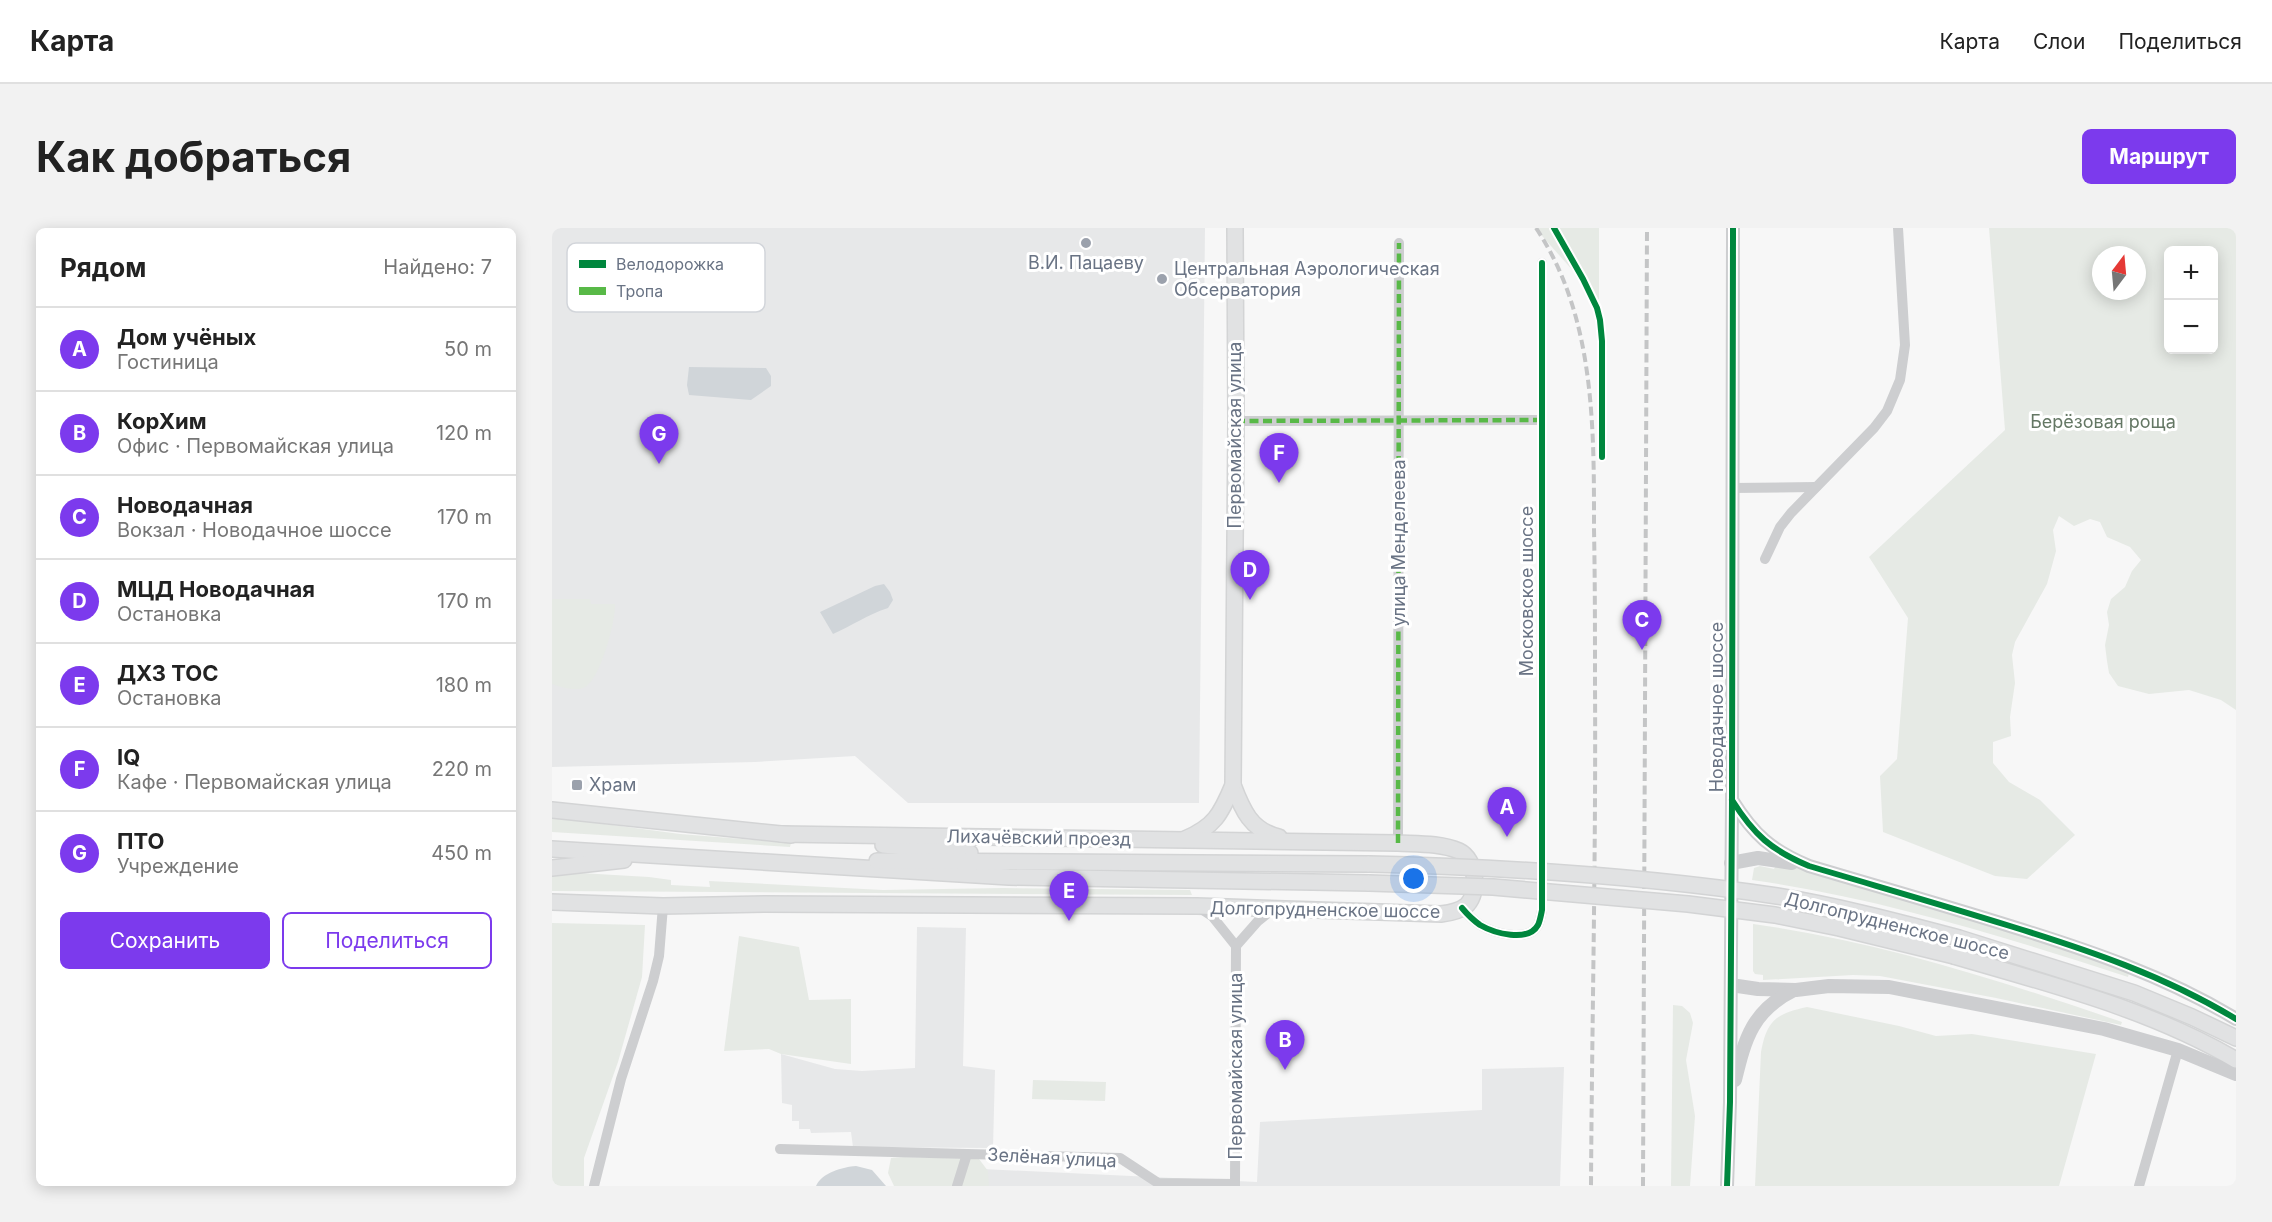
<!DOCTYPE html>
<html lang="ru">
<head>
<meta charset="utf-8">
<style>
	body { margin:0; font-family:Inter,sans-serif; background:#f2f2f2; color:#222 }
	.controls { position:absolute; right:18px; top:18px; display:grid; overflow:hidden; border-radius:9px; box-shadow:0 3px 15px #0003 }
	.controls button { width:54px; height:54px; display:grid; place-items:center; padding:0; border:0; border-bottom:2px solid #e0e0e0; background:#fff; color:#222; font:30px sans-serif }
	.compass { position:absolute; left:1540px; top:18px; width:54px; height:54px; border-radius:50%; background:#fff; box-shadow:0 3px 15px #0003; rotate:16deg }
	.you { position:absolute; left:862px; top:651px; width:21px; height:21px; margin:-15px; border:4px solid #fff; border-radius:50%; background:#1a73e8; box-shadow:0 0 0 9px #1a73e833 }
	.badge { display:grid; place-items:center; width:39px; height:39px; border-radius:50%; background:#7c3aed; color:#fff; font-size:20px; font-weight:700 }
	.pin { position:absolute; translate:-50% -50px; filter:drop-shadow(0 2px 3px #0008) }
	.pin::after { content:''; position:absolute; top:32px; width:21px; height:18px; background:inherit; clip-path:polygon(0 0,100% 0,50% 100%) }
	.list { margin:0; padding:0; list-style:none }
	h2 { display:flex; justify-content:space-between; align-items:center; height:78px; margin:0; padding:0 24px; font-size:26px }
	h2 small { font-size:20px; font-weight:400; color:#767676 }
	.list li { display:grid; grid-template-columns:39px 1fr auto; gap:18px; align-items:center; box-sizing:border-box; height:84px; padding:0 24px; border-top:2px solid #e0e0e0 }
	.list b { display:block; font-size:22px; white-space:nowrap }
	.list p { margin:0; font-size:20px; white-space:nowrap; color:#767676 }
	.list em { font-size:20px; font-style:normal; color:#767676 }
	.actions { display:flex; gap:12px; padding:18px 24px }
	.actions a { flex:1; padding:14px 0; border:2px solid #7c3aed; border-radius:9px; text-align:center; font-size:21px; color:#7c3aed }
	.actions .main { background:#7c3aed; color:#fff }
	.map { position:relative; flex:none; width:1684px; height:958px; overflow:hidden; border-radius:9px }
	header { display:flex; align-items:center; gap:36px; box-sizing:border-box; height:84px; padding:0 30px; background:#fff; border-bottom:2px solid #e0e0e0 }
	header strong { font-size:28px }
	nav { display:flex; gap:33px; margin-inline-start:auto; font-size:21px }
	.intro { display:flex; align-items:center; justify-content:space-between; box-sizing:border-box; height:144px; padding:0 36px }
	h1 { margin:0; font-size:42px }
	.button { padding:15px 27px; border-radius:9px; background:#7c3aed; color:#fff; font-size:21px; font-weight:700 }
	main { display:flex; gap:36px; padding:0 36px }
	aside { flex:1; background:#fff; border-radius:9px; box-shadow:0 3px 15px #0003 }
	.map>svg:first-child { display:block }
</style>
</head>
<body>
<header>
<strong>Карта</strong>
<nav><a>Карта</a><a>Слои</a><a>Поделиться</a></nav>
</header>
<div class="intro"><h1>Как добраться</h1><a class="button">Маршрут</a></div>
<main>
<aside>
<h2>Рядом<small>Найдено: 7</small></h2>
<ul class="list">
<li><span class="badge">A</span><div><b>Дом учёных</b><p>Гостиница</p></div><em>50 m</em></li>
<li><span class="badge">B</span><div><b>КорХим</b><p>Офис · Первомайская улица</p></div><em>120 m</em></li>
<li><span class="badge">C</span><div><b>Новодачная</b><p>Вокзал · Новодачное шоссе</p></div><em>170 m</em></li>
<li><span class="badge">D</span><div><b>МЦД Новодачная</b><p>Остановка</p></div><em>170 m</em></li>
<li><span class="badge">E</span><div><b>ДХЗ ТОС</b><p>Остановка</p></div><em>180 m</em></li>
<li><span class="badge">F</span><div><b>IQ</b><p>Кафе · Первомайская улица</p></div><em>220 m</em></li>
<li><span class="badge">G</span><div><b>ПТО</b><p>Учреждение</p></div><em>450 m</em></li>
</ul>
<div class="actions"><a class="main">Сохранить</a><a>Поделиться</a></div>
</aside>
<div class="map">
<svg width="1684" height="958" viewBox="0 0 1684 958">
	<rect width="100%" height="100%" fill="#f7f7f7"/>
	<!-- built -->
	<g fill="#e7e8e9">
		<path d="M0,0h653l-6,575h-291l-53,-47 -100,6 -203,5z"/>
		<path d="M365,699l49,1 -3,138 32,4 -2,78 -140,-1 -2,-15 -40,1 -1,-4h-11v-8h-7v-16l-10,-2 -1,-49 54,15 27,2 53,-3z"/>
		<path d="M1012,839l-4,119h-578v-17l275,13 3,-60 222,-12v-41z"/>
	</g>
	<!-- green -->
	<g fill="#e6eae5" fill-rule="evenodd">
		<path d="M983,0h64v72z"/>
		<path d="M1437,0h247v482l-15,-10 -32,-10 -40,4 -31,-8 -9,-13 -2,-12 -2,-16 4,-20 -2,-13 4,-13 14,-12 7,-16 9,-11 -11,-13 -23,-10 -7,-15 -10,-3 -16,7 -15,-10 -6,14 3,21 -9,33 -32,58 -3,13 3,28 -5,34 1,19 -18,6v21l16,19 31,18 35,35 -48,44 -32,-3 -112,-44 -3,-56 17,-17 11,-141 -39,-61 136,-127zM1616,22h46v100h-46zM1549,27h36v36h-36z"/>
		<path d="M0,371h38l1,5h24c1,17 -15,76 -30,83 -10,5 -24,0 -33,-3z"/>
		<path d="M0,589l128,17 111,9 -1,4 -238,-15z"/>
		<path d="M1225,635l39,10 236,72 77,28 -1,4c-123,-40 -248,-79 -376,-97l2,-12 6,-2 14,3z"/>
		<path d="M28,645l69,4 22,3v5l39,2 -1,-6 174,9 120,-2 187,2 2,5 -640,-4v-16z"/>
		<path d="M0,695l93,2 -3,52 -24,85 -34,96v28h-32z"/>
		<path d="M1201,696c126,17 248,57 369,98l-1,3 -125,-27 -116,-22 -27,-1 -90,5v-5l-8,-1 -2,-3z"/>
		<path d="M187,708l60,11 10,53 42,-1v65l-70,-10 -12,-5 -45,2z"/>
		<path d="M1121,777l9,1 8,7 3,10 -7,37 9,56 -5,70h-19z"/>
		<path d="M1255,779l92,19 37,10 36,-2 124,20 -37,132h-304l6,-134c6,-32 15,-38 46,-45z"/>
		<path d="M481,852l73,2 -1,19 -73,-2z"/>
		<path d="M352,929l75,2 9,12 1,15h-95l-6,-13 3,-15z"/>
	</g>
	<!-- water -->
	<g fill="#d0d5d9">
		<path d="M137,139l77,1 5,8v10l-20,14 -62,-5 -2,-10z"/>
		<path d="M332,356l6,8 3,8 -5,8c-22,7 -36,18 -55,26l-13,-22 55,-26z"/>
		<path d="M304,938l16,4 14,16h-70c5,-13 27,-19 40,-20z"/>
	</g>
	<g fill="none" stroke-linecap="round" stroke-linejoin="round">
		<!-- secondary casing -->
		<g stroke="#d3d4d5" stroke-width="18">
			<g id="secondary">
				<path d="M681,557c9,24 18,46 46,52"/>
				<path d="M0,582l239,25"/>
				<path d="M633,611c29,-12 36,-25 48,-54l3,-364 -1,-193"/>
				<path d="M331,617l87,8"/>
				<path d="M0,621l457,28 360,6"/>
				<path d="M325,633l492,3"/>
				<path d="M0,640l72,-8"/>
				<path d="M0,674l111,4 102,-2 432,2 244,8c9,-1 19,-3 26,-9 13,-14 9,-46 -8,-54 -18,-8 -42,-7 -61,-8l-617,-9"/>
				<path d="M1407,710l175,55 58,24 44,21"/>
				<path d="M1402,728c95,28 196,53 282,104"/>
			</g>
		</g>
		<!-- minor -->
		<g stroke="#cdced0" stroke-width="10">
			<path d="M684,193l306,-1"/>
			<path d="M1181,260l83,-1"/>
			<path d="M1213,331l15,-32 11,-14 83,-85 13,-17 13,-31 5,-35 -7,-117"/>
			<path d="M846,615l1,-600"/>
			<path d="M645,678l15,10 24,30 -1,240"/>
			<path d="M910,680c5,6 11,12 18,17 14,8 48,18 58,0 2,-4 3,-10 4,-15v-647"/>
			<path d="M684,718l22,-25 15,-12"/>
			<path d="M228,921l187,5"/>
			<path d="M42,958l27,-107 32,-98 6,-25 4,-50"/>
			<path d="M405,958l10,-32 153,4 38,25 77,1"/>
			<path d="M1587,958l39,-136"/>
		</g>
		<!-- tertiary -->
		<g stroke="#cdced0" stroke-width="14">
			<path d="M1180,572c22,35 39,50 77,66 67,20 134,39 201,60 78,24 155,50 226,93"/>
			<path d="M1179,635l27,-5 34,5"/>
			<path d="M1179,757l27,4 38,1 33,-4 60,1 215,42 74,21 58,24"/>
			<path d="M1183,852c10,-42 18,-70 59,-90"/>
			<path d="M1175,958l3,-84 2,-302 1,-572"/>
		</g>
		<!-- secondary -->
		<use href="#secondary" stroke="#e1e2e3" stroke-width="15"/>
		<!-- rail -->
		<g stroke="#c4c5c6" stroke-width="4" stroke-dasharray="9 4.5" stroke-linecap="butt">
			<path d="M984,0c59,88 58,199 58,301 1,52 1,104 1,156 1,167 -3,334 -4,501"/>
			<path d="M1091,958l4,-958"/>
		</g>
		<!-- secondary-bridge casing -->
		<g stroke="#d3d4d5" stroke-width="18" stroke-linecap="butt">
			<g id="secondary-bridge">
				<path d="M817,636c136,3 273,12 408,32 61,10 122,26 182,42"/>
				<path d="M817,655l124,4 195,17 87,11 64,13 115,28"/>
			</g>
		</g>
		<!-- secondary-bridge -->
		<use href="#secondary-bridge" stroke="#e1e2e3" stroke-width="15"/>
		<!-- quiet -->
		<g stroke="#58b947" stroke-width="4.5" stroke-dasharray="9 4.5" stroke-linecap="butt">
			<path d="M684,193l306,-1"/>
			<path d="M846,615l1,-600"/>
		</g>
		<!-- cycleway casing -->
		<g stroke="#fff" stroke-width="10">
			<g id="cycleway">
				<path d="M1002,0l29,51 14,29 3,12 2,21v116"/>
				<path d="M1180,572c22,35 39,50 77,66 67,20 134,39 201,60 78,24 155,50 226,93"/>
				<path d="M910,680c5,6 11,12 18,17 14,8 48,18 58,0 2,-4 3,-10 4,-15v-647"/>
				<path d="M1175,958l3,-84 2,-302 1,-572"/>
			</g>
		</g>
		<!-- cycleway -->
		<use href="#cycleway" stroke="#00873e" stroke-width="6"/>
	</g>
	<!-- markers -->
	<g fill="#9ba1ac" stroke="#fff" stroke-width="2">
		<circle cx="534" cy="15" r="6"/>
		<circle cx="610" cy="51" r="6"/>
		<rect x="19" y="551" width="12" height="12" rx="3"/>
	</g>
	<g text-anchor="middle" stroke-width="6" stroke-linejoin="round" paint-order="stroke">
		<!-- poi labels -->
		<g font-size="18" fill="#697384" stroke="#fff" text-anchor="start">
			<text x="534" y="41" text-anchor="middle">В.И. Пацаеву</text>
			<text x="622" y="47">Центральная Аэрологическая<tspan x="622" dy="21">Обсерватория</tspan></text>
			<text x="37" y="563">Храм</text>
		</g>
		<!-- park labels -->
		<g font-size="18" fill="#647764" stroke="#fff">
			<text x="1551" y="200">Берёзовая роща</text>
		</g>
		<!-- street labels -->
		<g font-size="18" fill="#697384" stroke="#fff">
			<text transform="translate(683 207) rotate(-90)" y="6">Первомайская улица</text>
			<text transform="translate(847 315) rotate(-90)" y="6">улица Менделеева</text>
			<text transform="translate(975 363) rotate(-90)" y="6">Московское шоссе</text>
			<text transform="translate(1165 479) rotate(-90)" y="6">Новодачное шоссе</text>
			<text transform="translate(487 610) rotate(1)" y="6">Лихачёвский проезд</text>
			<text transform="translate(773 682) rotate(1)" y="6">Долгопрудненское шоссе</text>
			<text transform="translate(1345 698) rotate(14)" y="6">Долгопрудненское шоссе</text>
			<text transform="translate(684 838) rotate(-90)" y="6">Первомайская улица</text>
			<text transform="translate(500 930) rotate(3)" y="6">Зелёная улица</text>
		</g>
	</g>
	<!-- legend -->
	<rect x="15" y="15" width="198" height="69" rx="9" fill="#fff" stroke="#d2d5da" stroke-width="1.5"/>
	<rect x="27" y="32" width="27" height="8" fill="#00873e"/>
	<rect x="27" y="59" width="27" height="8" fill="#58b947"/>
	<g font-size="16" fill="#697384">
		<text x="64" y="42">Велодорожка</text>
		<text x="64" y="69">Тропа</text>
	</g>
</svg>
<div class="controls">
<button>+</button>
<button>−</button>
</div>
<svg class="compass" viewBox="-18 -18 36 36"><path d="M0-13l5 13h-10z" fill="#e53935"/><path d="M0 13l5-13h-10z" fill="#767676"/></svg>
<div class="you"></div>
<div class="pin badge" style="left:955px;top:609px">A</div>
<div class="pin badge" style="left:733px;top:842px">B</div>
<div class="pin badge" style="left:1090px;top:422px">C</div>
<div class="pin badge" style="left:698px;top:372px">D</div>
<div class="pin badge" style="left:517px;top:693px">E</div>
<div class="pin badge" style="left:727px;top:255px">F</div>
<div class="pin badge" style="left:107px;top:236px">G</div>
</div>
</main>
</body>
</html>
